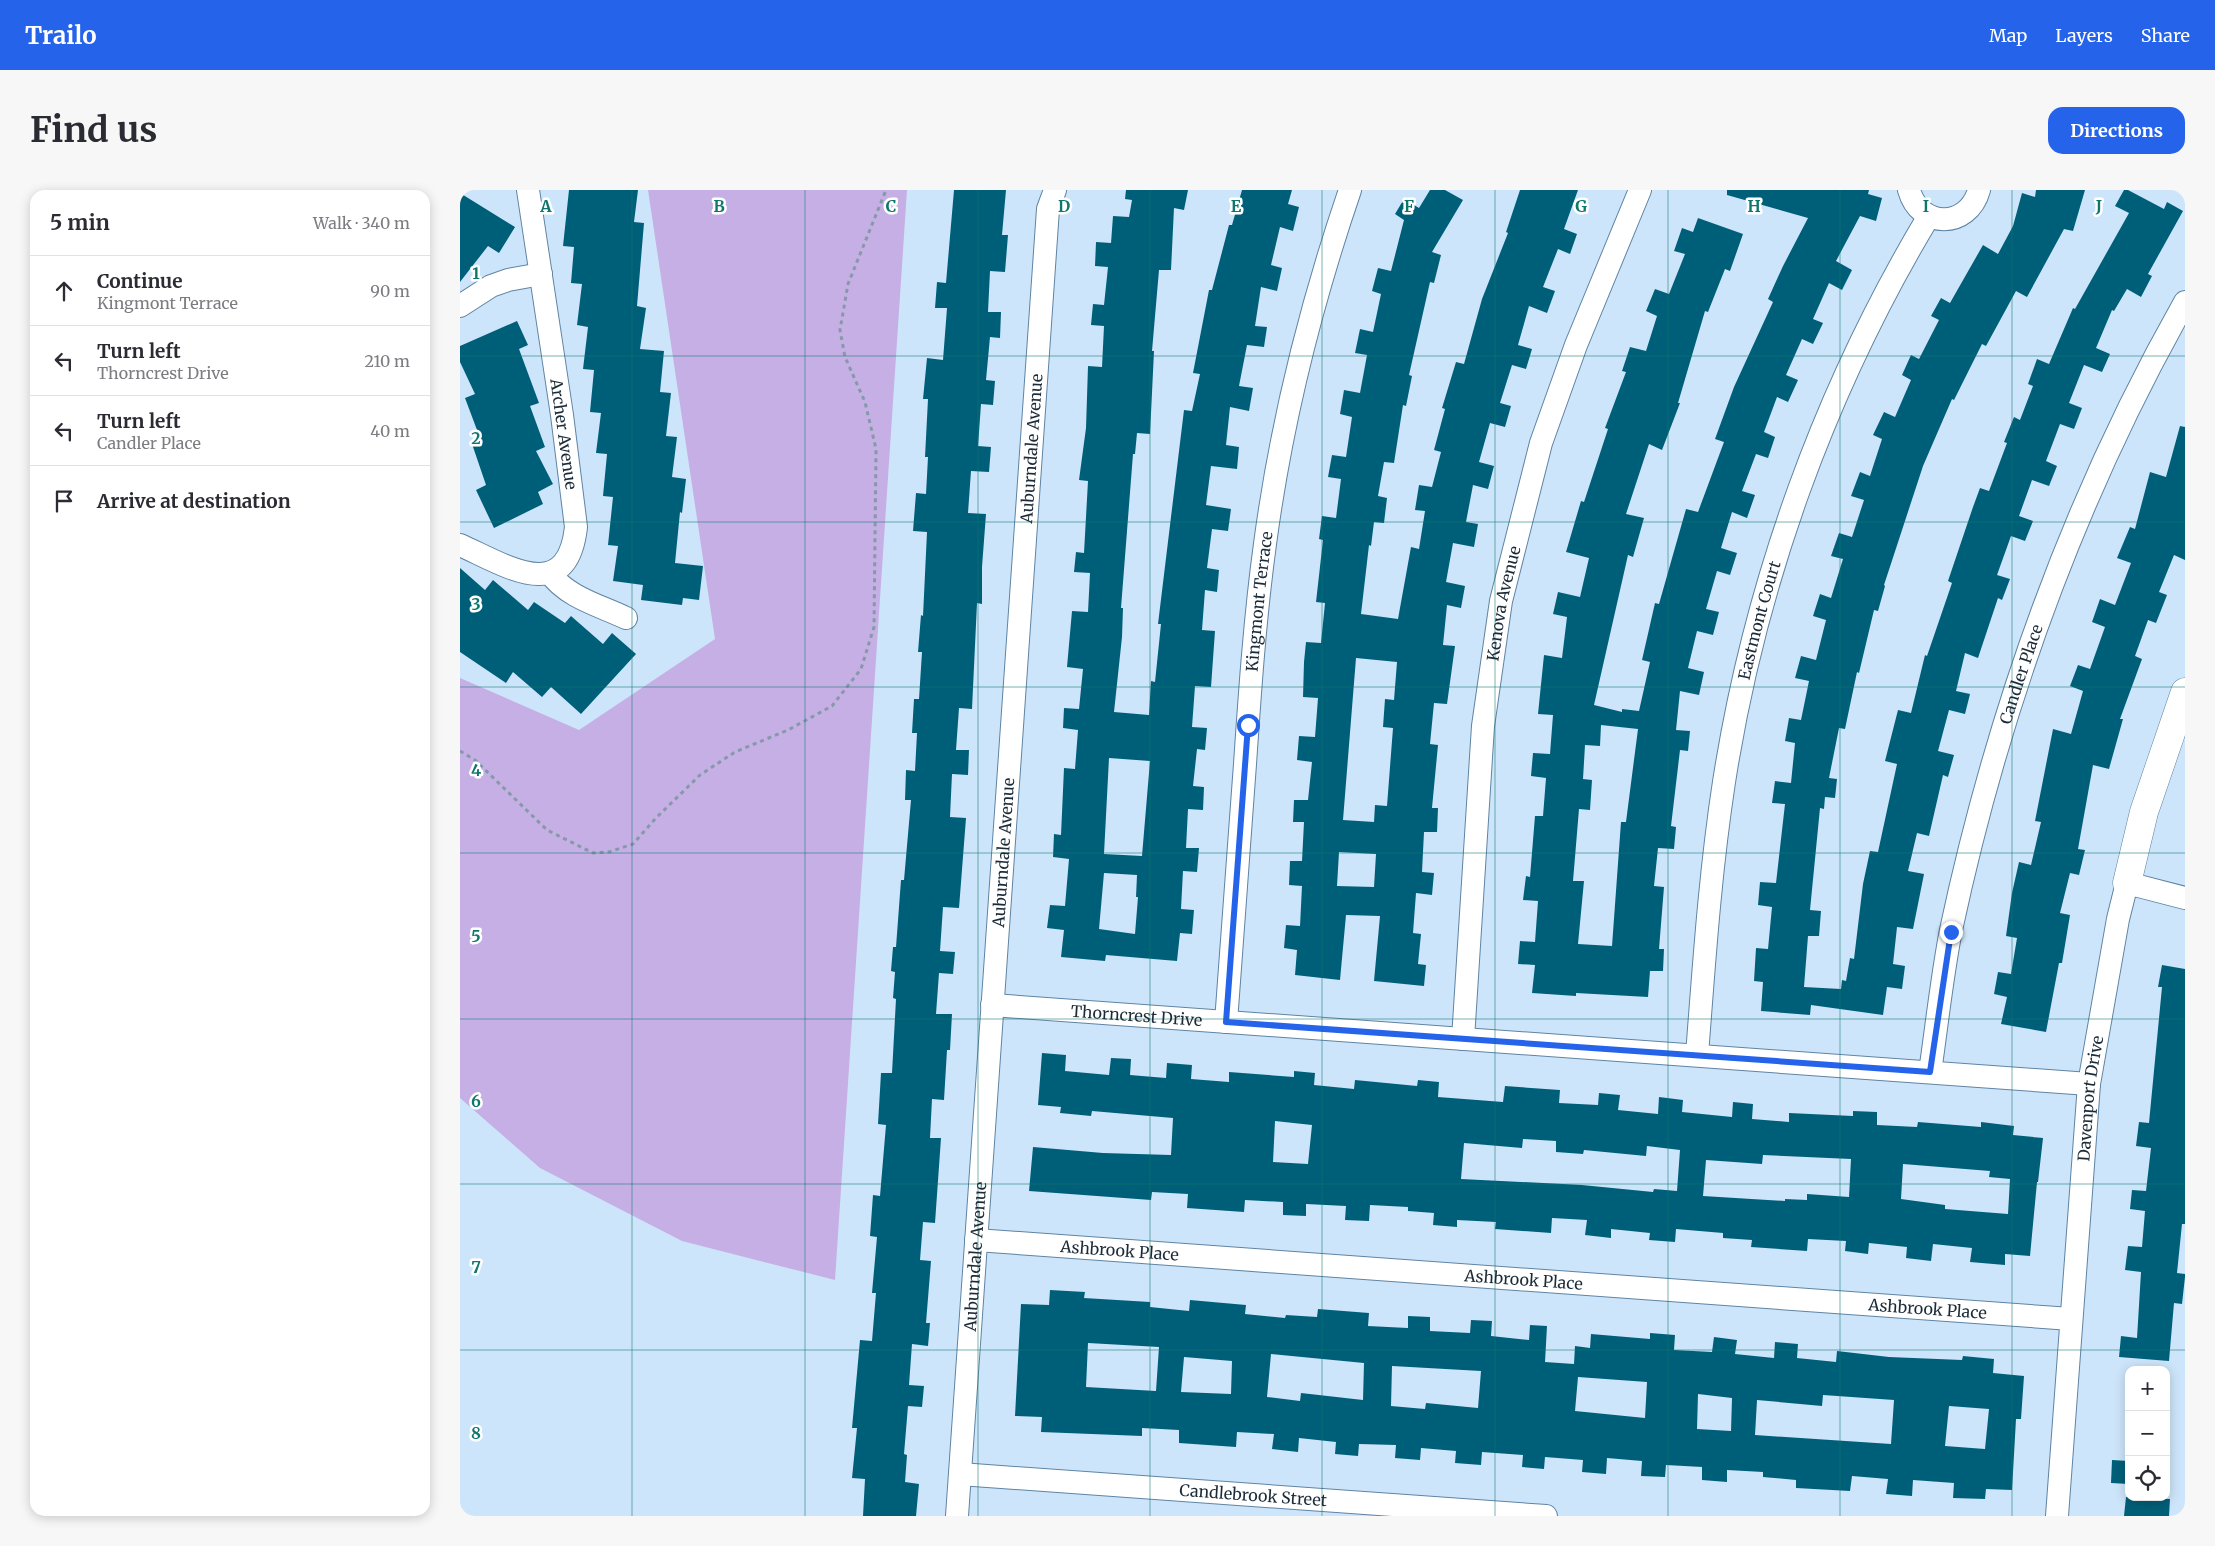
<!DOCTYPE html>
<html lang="en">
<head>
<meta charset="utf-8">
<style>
	body { margin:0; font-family:Merriweather,serif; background:#f7f7f7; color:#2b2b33 }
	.controls { position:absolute; right:15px; bottom:15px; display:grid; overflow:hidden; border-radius:10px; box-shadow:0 2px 12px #0003 }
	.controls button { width:45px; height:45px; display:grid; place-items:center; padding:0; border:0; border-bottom:1px solid #e1e1e2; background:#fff; color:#2b2b33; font:25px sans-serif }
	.stop { position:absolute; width:15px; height:15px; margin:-11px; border:4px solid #2563eb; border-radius:50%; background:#fff }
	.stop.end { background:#2563eb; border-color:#fff; box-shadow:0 1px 5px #0008 }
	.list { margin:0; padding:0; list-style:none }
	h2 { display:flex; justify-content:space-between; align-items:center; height:65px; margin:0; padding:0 20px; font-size:21px }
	h2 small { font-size:16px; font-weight:400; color:#7c7c81 }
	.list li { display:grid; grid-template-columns:32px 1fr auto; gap:15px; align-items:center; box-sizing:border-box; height:70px; padding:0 20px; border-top:1px solid #e1e1e2 }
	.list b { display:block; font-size:19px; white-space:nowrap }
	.list p { margin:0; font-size:16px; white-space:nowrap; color:#7c7c81 }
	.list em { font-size:16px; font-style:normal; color:#7c7c81 }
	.icon { flex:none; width:28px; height:28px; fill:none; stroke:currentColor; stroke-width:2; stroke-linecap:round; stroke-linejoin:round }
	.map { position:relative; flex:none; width:1725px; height:1326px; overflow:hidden; border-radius:15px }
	header { display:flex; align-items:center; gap:30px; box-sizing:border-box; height:70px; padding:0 25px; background:#2563eb; color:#fff }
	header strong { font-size:24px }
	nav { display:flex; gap:28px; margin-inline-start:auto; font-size:18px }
	.intro { display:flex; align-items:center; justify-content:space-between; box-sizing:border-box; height:120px; padding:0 30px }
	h1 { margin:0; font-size:35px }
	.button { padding:12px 22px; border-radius:15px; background:#2563eb; color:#fff; font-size:18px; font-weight:700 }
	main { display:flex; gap:30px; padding:0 30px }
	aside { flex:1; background:#fff; border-radius:15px; box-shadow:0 2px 12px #0003 }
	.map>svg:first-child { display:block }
</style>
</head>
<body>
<header>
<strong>Trailo</strong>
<nav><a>Map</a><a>Layers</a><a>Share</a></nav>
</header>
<div class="intro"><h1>Find us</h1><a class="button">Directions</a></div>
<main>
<aside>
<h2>5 min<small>Walk · 340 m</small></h2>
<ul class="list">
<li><svg class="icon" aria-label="ahead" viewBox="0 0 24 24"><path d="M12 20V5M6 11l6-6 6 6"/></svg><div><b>Continue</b><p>Kingmont Terrace</p></div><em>90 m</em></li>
<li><svg class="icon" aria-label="left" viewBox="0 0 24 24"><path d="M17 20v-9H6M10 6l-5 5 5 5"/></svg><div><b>Turn left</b><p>Thorncrest Drive</p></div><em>210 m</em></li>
<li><svg class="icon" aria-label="left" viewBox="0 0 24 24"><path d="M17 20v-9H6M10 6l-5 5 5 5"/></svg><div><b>Turn left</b><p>Candler Place</p></div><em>40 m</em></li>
<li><svg class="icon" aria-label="arrive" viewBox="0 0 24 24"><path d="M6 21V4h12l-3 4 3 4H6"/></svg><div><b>Arrive at destination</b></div></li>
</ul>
</aside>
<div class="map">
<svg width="1725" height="1326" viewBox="0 0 1725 1326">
	<rect width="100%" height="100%" fill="#cde5fa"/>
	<!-- green -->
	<path fill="#c6afe5" d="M188,0h259l-72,1090 -153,-39 -142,-73 -80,-70v-420l119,52 136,-91z"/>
	<!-- building -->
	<g fill="#005f78" fill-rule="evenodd">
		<path d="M109,0h69l-4,32 10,1 -7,83 9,2 -6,41 24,2 -4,41 11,1 -5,43 11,1 -5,40 14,2 -4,34 -2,-1 -5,51 28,3 -4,34 -16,-2 -1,7 -41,-5 2,-15 -30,-4 5,-35 -10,-1 5,-48 -10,-1 4,-42 -11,-1 5,-40 -11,-1 4,-42 -11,-1 5,-42 -11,-2 5,-41 -11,-1 3,-36 -11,-1z"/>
		<path d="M494,0h52l-4,45h6l-3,37 -15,-1 -2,41h13l-1,26 -10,-1 -4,43 9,1 -2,24 -12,-1 -3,42 13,1 -2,25 -18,-1 -3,42 18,1 -4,53v37l-5,-1 -5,106 -13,-1 -3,42h13l-1,25 -16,-1 -2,43 16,1 -7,90 -16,-1 -3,44 15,1 -2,22 -14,-1 -3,41h16l-2,36h-3l-3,50 -12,-1 -2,39h11l-6,85 -12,-1 -3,38 11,1 -5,62h4l-2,23 -16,-2 -3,41 15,1 -2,21 -14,-1 -4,48 3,1 -2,27 14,2 -3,32h-53l2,-37 -13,-1 5,-50h-5l8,-88 12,1 4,-48h-4l5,-56 -7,-1 3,-41 7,1 6,-71 -8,-1 3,-51h11l4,-74 -3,-1 2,-26 -4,-1 2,-24h3l5,-67h3l7,-80h-6l1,-30 9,1 2,-38h-5l2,-34h5l3,-47h-4l3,-37 2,1 4,-84 -14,-1 3,-38 10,1 2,-37h-3l3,-58h-5l4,-41 16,2 4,-52h-12l2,-26 9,1z"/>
		<path d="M666,0h62l-4,20 -10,-2 -3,62h-12l-7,81h2l-4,83 -13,-1 -2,21h-2l-12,154h2l-1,29 -8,75 35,3 2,-34 4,1 6,-58h-3l26,-214 8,1 8,-37 -7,-1 16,-83h3l17,-65h3l10,-35h50l-4,14 11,3 -6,24 -13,-4 -9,38 11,3 -5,23 -16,-4 -6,39 12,1 -3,20 -17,-2 -8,41 14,2 -4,23 -19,-4 -4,38 13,2 -2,22 -26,-3 -5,39 25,4 -3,22 -16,-2 -5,39 12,2 -2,22 -12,-2 -3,40 13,1 -4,56 -16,-1 -3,41 15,1 -2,22 -8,-1 -4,37 11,1 -1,23 -15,-1 -2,39h13l-2,24 -14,-1 -2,38 13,1 -2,24 -12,-1 -3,28 -71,-6 -1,6 -44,-4 3,-27 -17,-2 3,-23 15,1 4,-47 -16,-2 1,-23 7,1 3,-67 11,1 3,-39 -15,-2 1,-20 15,1 4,-40 -16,-2 5,-56 16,1 2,-39 -16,-1 2,-20 8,1 4,-72 -9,-1 7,-52 2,-62 14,1 2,-41 -13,-1 2,-21 11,1 4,-38 -13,-1 1,-24 15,1 2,-27 16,1 3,-17 -7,-1zM649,568l41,3 -8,95 -38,-2zM644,683l33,2 -1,22h2l-3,37 -36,-5z"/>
		<path d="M970,0h15l18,10 -31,52 9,3 -7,28 -4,-1 -21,93 3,1 -6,30 -3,-1 -9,58 -10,-1 -6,34 9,2 -3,25 -10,-1 -3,24 -2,-1 -8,69 37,5 13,-72 8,2 6,-38 -10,-1 4,-25 13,2 9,-35 -7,-2 11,-41 -3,-1 14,-46 8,2 18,-65 26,-66 -2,-1 14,-42h58l-14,39 13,5 -7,20 -12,-5 -15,38 12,4 -8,22 -18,-7 -11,39 14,4 -6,20 -14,-4 -12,38 11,3 -6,21 -15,-4 -11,39 15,4 -6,23 -15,-4 -7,37 12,2 -4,23 -21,-4 -7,39 19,4 -4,22 -14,-3 -4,40 12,1 -8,58 -13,-1 -4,41 8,1 -6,63h6l-1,24h-13l-2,40 12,1 -2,22 -16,-2 -3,40 8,1 -3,30 8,1 -2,21 -50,-5 6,-65 -34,-1 -6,65 -45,-5 2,-25 -13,-2 2,-23 14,1 2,-40 -13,-1 1,-24h12l2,-39h-11l1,-22h14l4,-38 -15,-2 2,-24 16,1 3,-39 -15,-1 1,-35 2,-20 15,1 4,-40 -9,-1 7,-62 -4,-1 3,-23 14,2 5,-39 -13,-2 4,-22 14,2 6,-40 -12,-3 4,-24 16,3 7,-38 -12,-2 5,-24 13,3 8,-38 -9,-3 6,-23 13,3 13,-51 -9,-6 9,-15 15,9zM896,468l41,4 -3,38 -9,-1 -2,28 10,1 -6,78 -12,-1 -1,17 -31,-2zM879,662l37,2 -2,33 -37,-1z"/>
		<path d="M1267,0h142l-1,4 14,4 -6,23 -16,-5 -24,45 16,9 -10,20 -13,-7 -16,36 10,4 -10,21 -11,-5 -16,36 12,5 -10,22 -11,-5 -13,35 11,5 -7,21 -12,-4 -14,37 13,4 -8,23 -15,-6 -11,36 16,5 -7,22 -13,-4 -11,38 13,3 -6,23 -16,-4 -9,37 16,4 -5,23 -19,-4 -4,39 14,1 -2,20 -8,-1 -9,76 5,1 -2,22 -16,-1 -4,38 10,1 -5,62h5l-1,22h-13l-2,26 -72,-4v3l-44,-3 3,-28 -17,-1 2,-23 15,1 3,-41 -15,-1 3,-24 4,1 5,-61h8l3,-38 -15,-2 2,-23 17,1 3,-39 -15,-1 6,-59 18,3 5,-41 -14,-3 5,-22 22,5 9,-39 -23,-6 15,-51 3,1 24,-73 -3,-1 21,-56 -4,-1 8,-24 16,4 11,-35 -11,-5 9,-22 14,5 16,-40 -11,-3 8,-23 11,4 5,-14 45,16 -13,37 -5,-2 -17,43 -3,-1 -27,92h2l-18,47 -13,-6 -23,70 18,4 -11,39 -5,-2 -34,150 28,7v-3l17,2 11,-49 -8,-2 13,-57 4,1 27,-95 12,3 26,-70 -9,-3 19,-52 39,-85 -5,-3 15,-33 25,-48 -81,-23zM1141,535l37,4 -12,93h-5l-9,124 -34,-2 6,-63h-11l6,-72 11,1 2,-30 -9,-1 2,-34 15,1z"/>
		<path d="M1576,0h49l-12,41 -9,-2 -37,68 -11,-6 -30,55 -4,-2 -28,56 -2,-1 -29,67 -39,119 1,1 -7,25 -4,-1 -15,63 -2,-1 -12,57 -6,-1 -10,50 8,1 -2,19 -10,-1 -1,12 -4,-1 -10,102 11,1 -2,25h-11l-4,51 37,2 1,-9 4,1 4,-23 4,1 9,-75 7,-33 8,1 19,-88 -12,-3 13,-51 13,3 14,-58 2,1 25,-73 -4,-2 25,-74 7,-19 9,3 18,-48 -3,-1 10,-25 6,3 13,-34 -5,-2 9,-25 12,5 24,-56 2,1 54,-96 -14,-7 9,-16h4l36,19 3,-7 16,9 -35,63 4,2 -11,21 -14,-8 -13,22 -2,-1 -16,38 14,6 -8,18 -18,-7 -15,38 13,5 -8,21 -14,-5 -14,37 11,5 -8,20 -17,-6 -13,36 14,5 -8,20 -14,-5 -14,39 13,4 -8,21 -4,-2 -20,60 -13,-5 -9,38 14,3 -5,20 -16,-4 -11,41 16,4 -6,22 -5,-2 -14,61 -12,-3 -9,38 16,3 -11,55 -16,-2 -4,37 12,2 -3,23 -15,-2 -4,28 -72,-10 -1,10 -49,-4 2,-29 -9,-1 2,-33 12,1 4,-42 -14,-2 2,-23 16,1 9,-79 -13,-1 3,-22 16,2 4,-40 -10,-2 4,-23 12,2 8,-39 -14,-3 6,-22 15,4 10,-40 -13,-4 7,-22 11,4 12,-39 -12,-3 8,-23 13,4 12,-37 -13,-4 9,-24 10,4 12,-37 -9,-4 11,-23 11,5 16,-37 -9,-5 9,-20 8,4 20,-39 -8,-4 10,-18 9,5 33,-58 15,9 15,-28 9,-33 13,4z"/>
		<path d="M0,3l55,34 -16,26 -11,-7 -28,36z"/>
		<path d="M57,131l11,24 -9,4 20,54 -9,3 15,41 -9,4 17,33 -15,8 5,12 -49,24 -18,-38 10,-5 -15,-44 9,-3 -15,-40 10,-4 -15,-32v-16z"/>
		<path d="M1720,236l5,1v133l-11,-5 -15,37 8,3 -11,28 -8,-3 -13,36 7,3 -22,60h3l-14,50 -16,-4 -15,84 7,1 -6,25 -9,-2 -10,40 10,2 -8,48h-3l-13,69 -45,-8 6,-27 -13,-3 4,-22 13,2 6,-36 -11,-2 6,-43 7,-31 12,3 10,-43 -6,-1 18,-92 18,5 12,-43 -13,-5 8,-21 12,4 15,-42 -13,-5 8,-23 15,6 16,-42 -14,-5 13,-31 5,2 15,-57 16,5z"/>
		<path d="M0,378l25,22 8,-10 35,30 6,-8 31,21 6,-7 32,28 9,-11 24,21 -55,60 -30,-27 -9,10 -29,-25 -7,11 -46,-31z"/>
		<path d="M1702,775l23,4v255h-3l-5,49 8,1v3l-3,27 -8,-1 -5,58 -50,-4 2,-21 16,2 4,-66 -16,-2 3,-24 14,1 3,-36 -15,-2 2,-19 14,1 5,-43 -15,-2 3,-24 10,1 13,-136h-4z"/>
		<path d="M582,863l24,2 -1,16 44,4 2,-17 20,1 -1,16 36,3 1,-15 25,2 -1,14 38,3v-10l65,5v-6l21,2 -1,12 40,4 1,-9 62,6 1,-6 21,2 -1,15 65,5 2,-16 55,4 -1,13 39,2 1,-12 21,2 -2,15 40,4 1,-17 24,3 -1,12 50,5 1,-15 20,2 -1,15 37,3v-9l64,3v-5l24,1v13l40,2 1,-5 63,5v-5l33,4 -1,9 30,3 -5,44h-1l-7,74 -25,-2v11l-35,-3 2,-14 -39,-4 -2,17 -25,-3 1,-11 -38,-4 -1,11 -23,-3 1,-10 -38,-2 -1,12 -56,-4 1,-7 -29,-2v-5l-47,-4 -1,13 -26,-2 1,-7 -39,-4v9l-26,-3 2,-15 -35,-2 -1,15 -56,-4 1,-7 -39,-2v7l-24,-2 1,-12 -26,-2v-4l-38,-2 -1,16 -24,-1 1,-14 -40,-2v12l-23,-1v-13l-38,-2 -1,12 -57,-4 1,-14 -36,-2 -1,8 -122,-9 4,-44 70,6 68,2 2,-37 -81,-7 -1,5 -31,-3 1,-6 -23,-2zM815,931l37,4 -4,39 -35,-2zM1063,949l33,2v11l27,2 1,-4 62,6 1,-10 33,4 -3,41 -23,-2 -1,3 -71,-7 -121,-6 3,-36 58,5zM1303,965l88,4 -2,38 -42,-3v6l-22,-1v2l-82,-5 3,-36 56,4zM1443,974l87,7 -1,6 21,2 -2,35 -63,-5v-4l-44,-6z"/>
		<path d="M590,1100l35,2 -1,6 66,4v5l39,4 1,-11 56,5 -1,9 40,4 1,-3 31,2 1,-8 51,4 -1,13 40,2v-12l22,1v14l40,2 1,-13 21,1 -1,15 38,4 1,-15 17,1 -2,36 29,2 1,-18 15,2 1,-14 59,5v-6l25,2 -1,15 38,2 2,-15 23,3 -2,14 39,4 1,-16 23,2 -1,14 39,4 1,-11 52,6 73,3 1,-4 31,3 -1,14 31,3 -3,43h-5l-4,71 -26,-1 -1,10 -32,-1 1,-15 -41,-3 -1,16 -26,-2 2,-15 -36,-3 -2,15 -54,-3v-8l-33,-3v-5l-36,-2v12l-25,-2v-13l-36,-2 -1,12 -24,-1 1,-15 -35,-3 -1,16 -24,-2 1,-12 -38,-3 -1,12 -22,-2 1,-12 -41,-3 -1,13 -26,-2 1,-12 -35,-3 -1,12 -25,-2 1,-13 -37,-1 -1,12 -23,-2 1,-12 -37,-4 -1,14 -26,-3 2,-15 -37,-2 -1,15 -57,-4v-13l-37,-2v8l-101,-4 1,-15 -27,-1 6,-112 28,1zM628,1153l71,4 -3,44 -70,-4zM811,1164l93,9 -1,37 -62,-7 -1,8 -33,-4zM724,1167l48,4 -1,33 -50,-2zM932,1176l89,5 -3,37 -52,-5 -1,6 -34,-3zM1118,1187l69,5 -2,36 -70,-7zM1238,1204l34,4 -1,33 -34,-2zM1363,1205l71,5 -3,44 -136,-9 2,-35 65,6zM1489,1216l40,3 -4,40 -40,-3z"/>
		<path d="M1652,1270l17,1v23l-18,-1z"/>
		<path d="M1666,1307l44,2 -1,17h-45z"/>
	</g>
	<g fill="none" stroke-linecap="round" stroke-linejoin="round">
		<!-- street casing -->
		<g stroke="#5f84a3" stroke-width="24">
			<g id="street">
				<path d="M1449,0c11,39 59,39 70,0"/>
				<path d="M0,116l31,-20 17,-6 33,-6"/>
				<path d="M0,355c45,20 107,62 116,-18l-14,-112 -34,-225"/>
				<path d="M90,383c16,24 51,33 76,45"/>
				<path id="s1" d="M532,815l1097,79"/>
				<path id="s2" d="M766,832c7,-86 13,-172 19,-258 5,-74 10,-147 20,-220 16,-120 46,-240 85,-354"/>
				<path id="s3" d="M1003,849l20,-313 18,-125 40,-158 35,-98 64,-155"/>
				<path id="s4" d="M1237,865c7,-91 13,-182 27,-273 31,-199 101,-393 205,-566"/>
				<path id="s5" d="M1470,882c7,-48 12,-96 21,-142 47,-220 123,-432 234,-628"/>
				<path id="s6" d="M516,1050l1095,79"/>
				<path id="s7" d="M500,1284l586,42"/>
				<path id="s8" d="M497,1326l91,-1307 7,-19"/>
				<path id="s9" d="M1597,1326l32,-432 29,-165 9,-36 58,15"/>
			</g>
		</g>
		<!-- secondary casing -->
		<g stroke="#5f84a3" stroke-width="29">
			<path id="secondary" d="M1667,693l17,-71 41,-120"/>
		</g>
		<!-- path -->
		<path stroke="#8599ab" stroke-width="3" stroke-dasharray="4 4" stroke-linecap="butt" d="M0,561l15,9 72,70 46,23 16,-1 24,-8 23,-26 44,-43 35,-23 53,-22 44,-24 29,-37 13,-42 2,-178 -11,-47 -20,-45 -5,-27 8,-46 38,-94"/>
		<!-- street -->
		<use href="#street" stroke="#fff" stroke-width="22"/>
		<!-- secondary -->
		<use href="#secondary" stroke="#fff" stroke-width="28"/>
	</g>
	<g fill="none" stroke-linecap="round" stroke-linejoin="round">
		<!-- route -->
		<path stroke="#2563eb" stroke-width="6" d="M788,535l-22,297 704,50 21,-140"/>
	</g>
	<!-- grid -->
	<path fill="none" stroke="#0f766e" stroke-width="1" stroke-opacity="0.55" d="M172,0v1326M345,0v1326M518,0v1326M690,0v1326M862,0v1326M1035,0v1326M1208,0v1326M1380,0v1326M1552,0v1326M0,166h1725M0,332h1725M0,497h1725M0,663h1725M0,829h1725M0,994h1725M0,1160h1725"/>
	<g text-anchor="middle" stroke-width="5" stroke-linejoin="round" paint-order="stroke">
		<!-- street labels -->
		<g font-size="16" fill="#1c2b38" stroke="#fff">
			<text transform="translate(104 244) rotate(82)" y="6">Archer Avenue</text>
			<text dy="6" stroke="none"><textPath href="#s8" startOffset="1070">Auburndale Avenue</textPath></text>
			<text dy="6" stroke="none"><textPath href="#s2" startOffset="422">Kingmont Terrace</textPath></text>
			<text dy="6" stroke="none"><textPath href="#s3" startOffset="438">Kenova Avenue</textPath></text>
			<text dy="6" stroke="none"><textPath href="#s4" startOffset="440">Eastmont Court</textPath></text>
			<text dy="6" stroke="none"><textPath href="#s5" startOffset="409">Candler Place</textPath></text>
			<text dy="6" stroke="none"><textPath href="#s8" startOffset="665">Auburndale Avenue</textPath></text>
			<text dy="6" stroke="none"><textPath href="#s1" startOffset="145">Thorncrest Drive</textPath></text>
			<text dy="6" stroke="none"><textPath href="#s9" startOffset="419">Davenport Drive</textPath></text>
			<text dy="6" stroke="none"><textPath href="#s6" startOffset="144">Ashbrook Place</textPath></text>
			<text dy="6" stroke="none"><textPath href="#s8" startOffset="260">Auburndale Avenue</textPath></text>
			<text dy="6" stroke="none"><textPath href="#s6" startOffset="549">Ashbrook Place</textPath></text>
			<text dy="6" stroke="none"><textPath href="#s6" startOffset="954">Ashbrook Place</textPath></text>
			<text dy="6" stroke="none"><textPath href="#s7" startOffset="294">Candlebrook Street</textPath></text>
		</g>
	</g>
	<g font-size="16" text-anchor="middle" font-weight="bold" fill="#0f766e" stroke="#fff" stroke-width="5" stroke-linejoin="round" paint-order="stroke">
		<text x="86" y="22">A</text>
		<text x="259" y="22">B</text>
		<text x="431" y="22">C</text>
		<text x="604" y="22">D</text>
		<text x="776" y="22">E</text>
		<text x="949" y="22">F</text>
		<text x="1121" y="22">G</text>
		<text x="1294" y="22">H</text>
		<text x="1466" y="22">I</text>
		<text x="1639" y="22">J</text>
		<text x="16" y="89">1</text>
		<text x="16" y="254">2</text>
		<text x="16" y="420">3</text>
		<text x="16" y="586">4</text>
		<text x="16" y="752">5</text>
		<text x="16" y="917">6</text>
		<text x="16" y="1083">7</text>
		<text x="16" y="1249">8</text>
	</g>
</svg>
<div class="controls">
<button>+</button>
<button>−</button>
<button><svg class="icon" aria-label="locate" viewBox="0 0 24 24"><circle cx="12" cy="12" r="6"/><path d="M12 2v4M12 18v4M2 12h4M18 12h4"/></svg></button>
</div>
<div class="stop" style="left:788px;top:535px"></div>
<div class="stop end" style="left:1491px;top:742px"></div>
</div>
</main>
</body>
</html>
